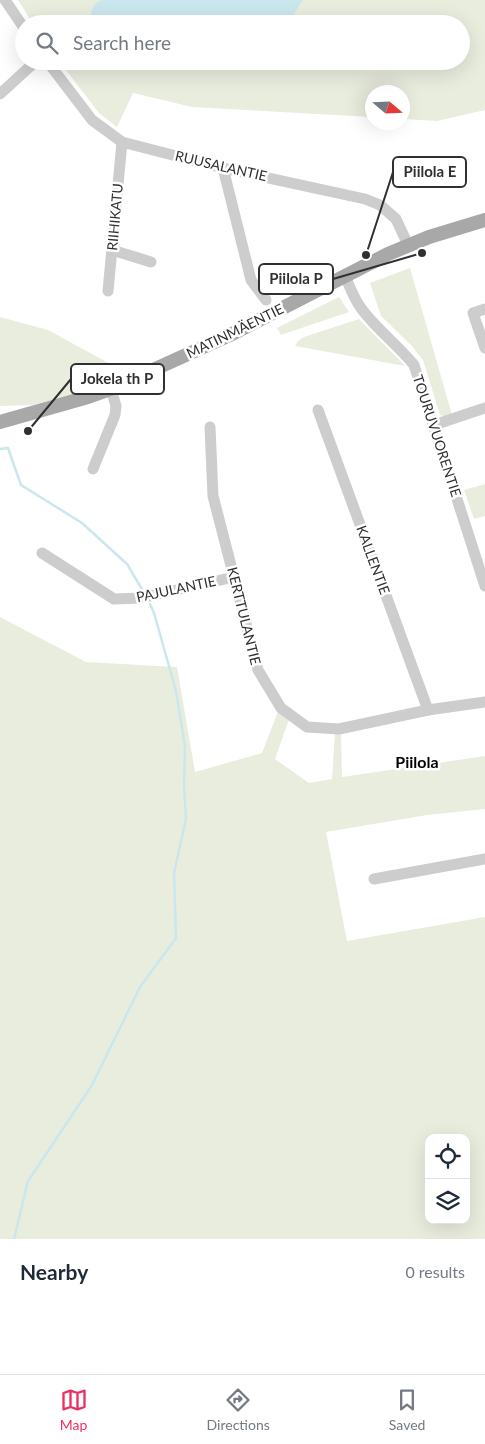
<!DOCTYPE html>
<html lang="en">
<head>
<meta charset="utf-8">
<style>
	body { margin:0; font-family:Lato,sans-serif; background:#f6f6f7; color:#1f2937 }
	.controls { position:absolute; right:15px; bottom:15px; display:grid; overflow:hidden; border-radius:10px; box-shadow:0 5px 20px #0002 }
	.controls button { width:45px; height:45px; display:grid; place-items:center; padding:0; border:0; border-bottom:1px solid #e0e1e3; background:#fff; color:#1f2937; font:25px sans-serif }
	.compass { position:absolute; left:365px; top:85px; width:45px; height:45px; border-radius:50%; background:#fff; box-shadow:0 5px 20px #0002; rotate:109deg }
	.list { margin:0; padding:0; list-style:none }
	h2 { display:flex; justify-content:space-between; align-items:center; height:65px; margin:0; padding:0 20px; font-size:21px }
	h2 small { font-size:16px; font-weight:400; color:#747a83 }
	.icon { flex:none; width:28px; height:28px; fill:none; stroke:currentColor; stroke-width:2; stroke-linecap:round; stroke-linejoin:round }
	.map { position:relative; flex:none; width:485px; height:1239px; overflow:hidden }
	.search { position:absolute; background:#fff; box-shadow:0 5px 20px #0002; left:15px; right:15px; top:15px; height:55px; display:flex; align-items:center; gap:12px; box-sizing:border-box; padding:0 18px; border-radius:28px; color:#747a83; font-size:19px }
	.sheet { height:135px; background:#fff }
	nav { display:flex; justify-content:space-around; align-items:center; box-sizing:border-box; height:70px; border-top:1px solid #e0e1e3; background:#fff; font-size:14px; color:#747a83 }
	nav a { display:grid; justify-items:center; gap:2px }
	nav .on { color:#ea2f62 }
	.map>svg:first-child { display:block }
</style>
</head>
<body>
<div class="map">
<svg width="485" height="1239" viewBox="0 0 485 1239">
	<rect width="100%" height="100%" fill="#fff"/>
	<!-- green -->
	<g fill="#e9edde" fill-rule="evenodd">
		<path d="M18,0h96l-12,24h-69z"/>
		<path d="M274,0h211v110l-48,11 -34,-2 -1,-27h-30v25l-180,-10 -59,-14 -16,34 -18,-14 -40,-52h402v-37h-208z"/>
		<path d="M410,268l42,147 -5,2 -7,-2 -17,-55 -12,-15 -30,-29 -11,-33z"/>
		<path d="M339,297l10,15 -68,23 -4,-7z"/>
		<path d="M0,317l48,13 77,42 -38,19 -55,14 -32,1z"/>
		<path d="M359,319l46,47 -110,-20 3,-5 6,-4z"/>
		<path d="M485,484v32l-11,3 -10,-29z"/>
		<path d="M0,617l86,45 91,5 18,105 67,-19 17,-44 11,8 -15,42 34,24 23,-4 3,-47h6l1,45 143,-21v53l-58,6 -101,17 21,109 138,-24v322h-485zM429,1138h37v82h-37z"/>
	</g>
	<!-- water -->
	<path fill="#cae7ed" d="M101,0h202l-13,20 -6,4h-197l7,-19z"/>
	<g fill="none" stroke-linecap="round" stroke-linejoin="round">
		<!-- stream -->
		<g stroke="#cae7ed" stroke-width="2.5">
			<path d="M0,449l8,-1 13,37 61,38 45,41 16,27"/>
			<path d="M14,1239l14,-58 64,-96 48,-98 36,-49 -2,-65 12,-54 -2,-34 1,-38 -9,-56 -22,-78 -4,-9"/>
		</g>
		<!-- minor -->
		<g stroke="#cdcdcd" stroke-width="11">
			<path d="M5,0l19,28"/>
			<path d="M47,61l45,59 30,22 101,26 142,31 15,6 16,14 12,26"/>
			<path d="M0,94l36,-33"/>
			<path d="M223,168l28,112 15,20"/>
			<path d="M112,250l39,12"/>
			<path d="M345,276c5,11 9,23 16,32 15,21 37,37 53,57l71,221"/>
			<path d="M108,291l14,-149"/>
			<path d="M485,309l-12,4 12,35"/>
			<path d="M318,410l110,300"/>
			<path d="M434,425l51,-17"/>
			<path d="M210,427l3,69 45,174 23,38 26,19 32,2 89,-19 57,-8"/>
			<path d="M93,469l22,-54 1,-9 -5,-17"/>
			<path d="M42,553l72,46 27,-1 93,-21"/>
			<path d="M374,879l111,-20"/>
		</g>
		<!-- major -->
		<path stroke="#a8a8a8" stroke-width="14" d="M0,422l88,-25 23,-8 119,-54 158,-81 41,-17 56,-17"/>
	</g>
	<g text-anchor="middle" stroke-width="5" stroke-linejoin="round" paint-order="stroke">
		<!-- street labels -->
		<g font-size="14" fill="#303030" stroke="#fff">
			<text transform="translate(221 166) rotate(13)" y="5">RUUSALANTIE</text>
			<text transform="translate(115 217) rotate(-85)" y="5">RIIHIKATU</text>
			<text transform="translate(235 331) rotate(-26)" y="5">MATINMÄENTIE</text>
			<text transform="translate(437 436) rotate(72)" y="5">TOURUVUORENTIE</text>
			<text transform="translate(373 560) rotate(70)" y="5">KALLENTIE</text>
			<text transform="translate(176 589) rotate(-12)" y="5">PAJULANTIE</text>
			<text transform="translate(244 616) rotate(76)" y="5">KERTTULANTIE</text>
		</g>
		<!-- quarter labels -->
		<g font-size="16" font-weight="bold" fill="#000" stroke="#fff">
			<text x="417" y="768">Piilola</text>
		</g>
	</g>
	<!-- callouts -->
	<path fill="none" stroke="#303030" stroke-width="2" d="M366 255L393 172M422 253L333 279M28 431L71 379"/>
	<g fill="#303030" stroke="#fff" stroke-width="2">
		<circle cx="366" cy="255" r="5"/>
		<circle cx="422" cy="253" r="5"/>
		<circle cx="28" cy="431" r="5"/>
	</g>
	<g fill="#fff" stroke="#303030" stroke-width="2">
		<rect x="393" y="157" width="73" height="30" rx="5"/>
		<rect x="259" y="264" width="74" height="30" rx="5"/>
		<rect x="71" y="364" width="93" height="30" rx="5"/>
	</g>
	<g font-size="15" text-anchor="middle" font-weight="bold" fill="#303030">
		<text x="430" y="177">Piilola E</text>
		<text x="296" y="284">Piilola P</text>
		<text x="117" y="384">Jokela th P</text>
	</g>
</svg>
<div class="controls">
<button><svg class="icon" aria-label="locate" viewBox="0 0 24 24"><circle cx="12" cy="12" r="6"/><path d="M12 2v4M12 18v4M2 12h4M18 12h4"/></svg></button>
<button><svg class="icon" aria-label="layers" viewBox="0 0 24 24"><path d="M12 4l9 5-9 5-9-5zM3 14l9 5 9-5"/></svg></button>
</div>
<svg class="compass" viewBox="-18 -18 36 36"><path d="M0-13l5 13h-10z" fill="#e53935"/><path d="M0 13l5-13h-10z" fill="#747a83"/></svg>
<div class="search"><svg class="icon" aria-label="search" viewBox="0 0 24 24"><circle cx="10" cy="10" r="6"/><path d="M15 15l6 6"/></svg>Search here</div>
</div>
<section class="sheet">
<h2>Nearby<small>0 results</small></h2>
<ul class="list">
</ul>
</section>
<nav>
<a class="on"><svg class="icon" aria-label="map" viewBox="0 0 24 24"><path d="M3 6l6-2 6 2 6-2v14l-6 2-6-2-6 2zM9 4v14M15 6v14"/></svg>Map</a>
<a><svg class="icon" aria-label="directions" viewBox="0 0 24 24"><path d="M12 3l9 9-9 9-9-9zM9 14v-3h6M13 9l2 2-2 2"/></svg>Directions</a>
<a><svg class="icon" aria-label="saved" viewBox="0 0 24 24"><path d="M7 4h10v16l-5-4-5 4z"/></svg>Saved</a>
</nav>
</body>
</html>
